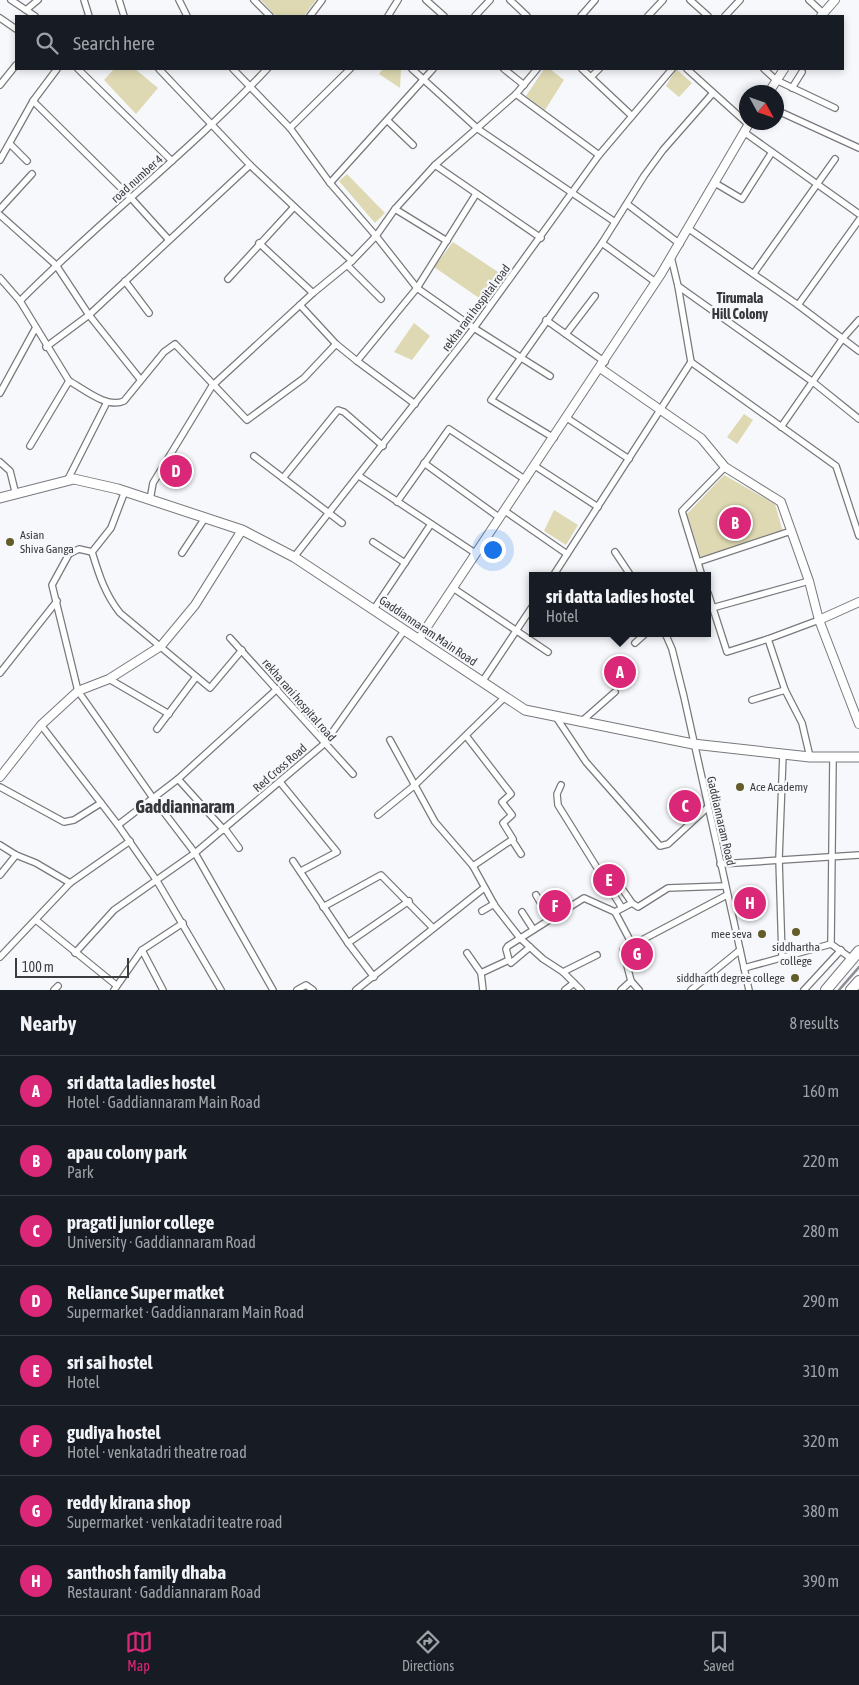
<!DOCTYPE html>
<html lang="en">
<head>
<meta charset="utf-8">
<style>
	body { margin:0; font-family:"Asap Condensed",sans-serif; background:#20242c; color:#f1f3f6 }
	.compass { position:absolute; left:739px; top:85px; width:45px; height:45px; border-radius:50%; background:#171b24; box-shadow:0 2px 8px #0003; rotate:130deg }
	.scale { position:absolute; left:15px; bottom:12px; width:114px; box-sizing:border-box; padding-left:5px; border:2px solid #3c3d3e; border-top:0; font-size:14px; line-height:18px; white-space:nowrap; color:#3c3d3e; -webkit-text-stroke:4px #f6f8fc; paint-order:stroke }
	.you { position:absolute; left:492px; top:549px; width:18px; height:18px; margin:-12px; border:4px solid #fff; border-radius:50%; background:#1a73e8; box-shadow:0 0 0 8px #1a73e833 }
	.badge { display:grid; place-items:center; width:32px; height:32px; border-radius:50%; background:#db2777; color:#fff; font-size:16px; font-weight:700 }
	.pin { position:absolute; translate:-50% -50%; border:2px solid #fff; box-shadow:0 1px 5px #0006 }
	.popup { position:absolute; left:529px; top:572px; width:182px; height:65px; box-sizing:border-box; display:grid; place-content:center; border-radius:0px; background:#171b24; filter:drop-shadow(0 1px 4px #0005); font-size:16px; white-space:nowrap; color:#9ea1a6 }
	.popup b { font-size:19px; color:#f1f3f6 }
	.popup::after { content:''; position:absolute; left:50%; top:100%; margin-left:-10px; border:10px solid transparent; border-top-color:#171b24 }
	.list { margin:0; padding:0; list-style:none }
	h2 { display:flex; justify-content:space-between; align-items:center; height:65px; margin:0; padding:0 20px; font-size:21px }
	h2 small { font-size:16px; font-weight:400; color:#9ea1a6 }
	.list li { display:grid; grid-template-columns:32px 1fr auto; gap:15px; align-items:center; box-sizing:border-box; height:70px; padding:0 20px; border-top:1px solid #363941 }
	.list b { display:block; font-size:19px; white-space:nowrap }
	.list p { margin:0; font-size:16px; white-space:nowrap; color:#9ea1a6 }
	.list em { font-size:16px; font-style:normal; color:#9ea1a6 }
	.icon { flex:none; width:28px; height:28px; fill:none; stroke:currentColor; stroke-width:2; stroke-linecap:round; stroke-linejoin:round }
	.map { position:relative; flex:none; width:859px; height:990px; overflow:hidden }
	.search { position:absolute; background:#171b24; box-shadow:0 2px 8px #0003; left:15px; right:15px; top:15px; height:55px; display:flex; align-items:center; gap:12px; box-sizing:border-box; padding:0 18px; border-radius:0px; color:#9ea1a6; font-size:19px }
	.sheet { height:625px; background:#171b24 }
	nav { display:flex; justify-content:space-around; align-items:center; box-sizing:border-box; height:70px; border-top:1px solid #363941; background:#171b24; font-size:14px; color:#9ea1a6 }
	nav a { display:grid; justify-items:center; gap:2px }
	nav .on { color:#db2777 }
	.map>svg:first-child { display:block }
</style>
</head>
<body>
<div class="map">
<svg width="859" height="990" viewBox="0 0 859 990">
	<rect width="100%" height="100%" fill="#f6f8fc"/>
	<!-- green -->
	<g fill="#ded9b2">
		<path d="M261,0h55l-12,16h-28z"/>
		<path d="M114,69h21l23,19 -22,26 -32,-34z"/>
		<path d="M383,69h18l-1,19 -21,-14z"/>
		<path d="M544,69h6l14,11 -19,30 -19,-14z"/>
		<path d="M676,69l16,14 -13,14 -13,-11z"/>
		<path d="M347,174l38,39 -10,10 -36,-42z"/>
		<path d="M453,242l48,32 -19,26 -48,-33z"/>
		<path d="M414,323l16,13 -18,24 -18,-8z"/>
		<path d="M744,414l9,6 -16,24 -10,-7z"/>
		<path d="M724,475l51,29 8,28 -82,26 -14,-44z"/>
		<path d="M554,510l24,15 -12,20 -22,-14z"/>
	</g>
	<g fill="none" stroke-linecap="round" stroke-linejoin="round">
		<!-- minor casing -->
		<g stroke="#77797c" stroke-width="8">
			<g id="minor">
				<path d="M11,0l24,16"/>
				<path d="M84,0l5,16"/>
				<path d="M119,0l5,16"/>
				<path d="M179,0l8,16"/>
				<path d="M254,0l16,16"/>
				<path d="M426,0l18,16"/>
				<path d="M510,0l17,16"/>
				<path d="M690,0l18,16"/>
				<path d="M809,0l14,13"/>
				<path d="M26,10l12,-10"/>
				<path d="M310,16l12,-16"/>
				<path d="M388,16l10,-16"/>
				<path d="M475,16l15,-16"/>
				<path d="M581,16l14,-16"/>
				<path d="M648,16l15,-16"/>
				<path d="M725,16l15,-16"/>
				<path d="M0,18l16,11"/>
				<path d="M78,69l94,92"/>
				<path d="M159,69l91,96 102,96"/>
				<path d="M233,69l57,59 40,55 46,53 41,52 57,40 76,48"/>
				<path d="M412,69l66,60 137,93"/>
				<path d="M504,69l20,16"/>
				<path d="M582,69l50,47"/>
				<path d="M687,69l62,56"/>
				<path d="M764,69l12,11 59,28"/>
				<path d="M591,77l8,-8"/>
				<path d="M0,85l16,-20"/>
				<path d="M792,88l10,-16"/>
				<path d="M516,94l83,61"/>
				<path d="M33,101l98,97 38,42"/>
				<path d="M776,110l83,38"/>
				<path d="M388,121l25,24"/>
				<path d="M290,128l60,-59"/>
				<path d="M744,132l115,82"/>
				<path d="M10,144l17,17"/>
				<path d="M0,160l33,-59 24,-32"/>
				<path d="M435,165l106,73"/>
				<path d="M330,183l103,-114"/>
				<path d="M715,183l27,16 30,-47"/>
				<path d="M627,204l53,40"/>
				<path d="M0,209l32,-35"/>
				<path d="M395,209l52,32"/>
				<path d="M0,215l56,50 33,50 51,64"/>
				<path d="M689,229l109,76 61,46"/>
				<path d="M259,243l54,50"/>
				<path d="M602,243l52,38"/>
				<path d="M671,257l7,29 135,96 46,37"/>
				<path d="M347,265l34,34"/>
				<path d="M754,273l81,-114"/>
				<path d="M0,278l20,23 49,80"/>
				<path d="M228,279l66,-72"/>
				<path d="M125,281l24,32"/>
				<path d="M20,301c79,-80 169,-149 247,-232"/>
				<path d="M300,305l36,39"/>
				<path d="M798,305l61,-85"/>
				<path d="M546,320l59,42"/>
				<path d="M566,334l29,-38"/>
				<path d="M46,347l43,-32 161,-150"/>
				<path d="M691,362l145,104 23,70"/>
				<path d="M0,393l35,-64"/>
				<path d="M415,404l-58,-43 60,-73 59,-94"/>
				<path d="M567,418l62,41"/>
				<path d="M781,427l62,-89 16,-18"/>
				<path d="M554,438l-63,-38 111,-157 42,-67 19,-26 50,-57"/>
				<path d="M30,446l39,-65c15,8 38,28 55,20l40,-49 11,-8 72,76 57,-42 32,-34 21,17"/>
				<path d="M254,456l88,67"/>
				<path d="M0,462l10,9 6,24"/>
				<path d="M424,463l76,55"/>
				<path d="M535,466l63,41"/>
				<path d="M359,476l116,77"/>
				<path d="M283,478l55,-68 6,2 39,34"/>
				<path d="M67,481l40,-79"/>
				<path d="M125,491l-14,37 -19,24c7,23 13,42 28,61l90,75 32,-38"/>
				<path d="M150,500l3,-17 59,-97 101,-93 39,-32 24,-25 19,-27 40,-44 81,-71 21,-25"/>
				<path d="M397,502l52,-73 77,51"/>
				<path d="M505,511l62,43"/>
				<path d="M373,542l32,21"/>
				<path d="M92,552l-13,-3 -10,5 -17,31 26,106 75,107 42,55 78,137"/>
				<path d="M615,552l16,24"/>
				<path d="M182,553l23,-35"/>
				<path d="M294,557l180,-229 125,-173 73,-86"/>
				<path d="M698,562l93,-31"/>
				<path d="M553,576l138,-214 -13,-76"/>
				<path d="M702,576l-20,-65 43,-44"/>
				<path d="M453,588l95,64"/>
				<path d="M708,593l19,59 41,-13"/>
				<path d="M712,608l97,-27"/>
				<path d="M374,609l57,-85"/>
				<path d="M665,633l7,16 12,48 65,293"/>
				<path d="M230,638l123,136"/>
				<path d="M635,643l11,-10"/>
				<path d="M0,673l57,-72"/>
				<path d="M109,679l60,35"/>
				<path d="M482,682l50,-75"/>
				<path d="M752,700l33,-10"/>
				<path d="M556,717l30,45 74,84 8,-2 39,-36"/>
				<path d="M582,721l33,-29"/>
				<path d="M41,725l77,100 39,56 64,109"/>
				<path d="M157,729l39,-52"/>
				<path d="M467,737l44,57 -9,8 10,13 -9,8 10,16 -40,27"/>
				<path d="M390,740l45,82 38,44 22,40 25,32 23,21 20,13 18,18"/>
				<path d="M810,757l-8,-34 -17,-33 -17,-51 51,-19"/>
				<path d="M833,757l-2,187 21,15"/>
				<path d="M178,779l46,51"/>
				<path d="M280,782l57,70 -36,19"/>
				<path d="M561,785l-4,9 1,11 64,103"/>
				<path d="M0,787l64,35 10,-2 27,-17"/>
				<path d="M378,815l37,-30 90,-88"/>
				<path d="M118,825l60,-46 99,-90"/>
				<path d="M225,829l14,19"/>
				<path d="M512,840l9,14"/>
				<path d="M0,845l16,10 20,8 34,20"/>
				<path d="M293,861l55,82 26,34"/>
				<path d="M720,864l139,-9"/>
				<path d="M0,875l16,-20"/>
				<path d="M614,877l18,26"/>
				<path d="M536,895l14,24"/>
				<path d="M323,907l58,-32 52,53"/>
				<path d="M482,911l12,-7"/>
				<path d="M522,912l11,17"/>
				<path d="M615,912l17,32"/>
				<path d="M36,920l80,65"/>
				<path d="M348,943l61,-42"/>
				<path d="M142,950l21,40"/>
				<path d="M75,953l39,-43 81,-57 129,-109 80,-113"/>
				<path d="M467,953l14,20 28,-13 -3,-11 2,-3 76,-48 31,14 17,-9 6,4 30,-19 57,-2"/>
				<path d="M0,957l70,-74 60,-42"/>
				<path d="M782,957l-3,-98 4,-105"/>
				<path d="M511,963l19,-16"/>
				<path d="M744,968l87,-24"/>
				<path d="M563,972l34,-17"/>
				<path d="M481,973l2,17"/>
				<path d="M54,990l4,-4"/>
				<path d="M114,990l28,-40 41,-27"/>
				<path d="M297,990l9,-5 7,5"/>
				<path d="M356,990l128,-102"/>
				<path d="M565,990l9,-7"/>
				<path d="M621,990l10,-9"/>
				<path d="M639,990l-8,-9 -8,-31 104,-55"/>
				<path d="M691,990l49,-40"/>
				<path d="M804,990l37,-40"/>
			</g>
		</g>
		<!-- tertiary casing -->
		<g stroke="#77797c" stroke-width="10">
			<g id="tertiary">
				<path d="M821,16l14,-16"/>
				<path d="M769,92l15,-23"/>
				<path d="M600,368l101,70 24,29 56,35 28,79 10,39 40,104"/>
				<path d="M819,620l40,-18"/>
				<path d="M419,639l242,-365 89,-152"/>
				<path d="M0,777l41,-52 37,-34 31,-12 52,-33 34,-41 47,-75"/>
			</g>
		</g>
		<!-- secondary casing -->
		<g stroke="#77797c" stroke-width="11">
			<path id="secondary" d="M0,498l74,-19 44,10 124,41 52,27 231,153 168,34 117,13h49"/>
		</g>
		<!-- trunk casing -->
		<g stroke="#77797c" stroke-width="12">
			<g id="trunk">
				<path d="M826,990l33,-39"/>
				<path d="M851,990l8,-9"/>
			</g>
		</g>
		<!-- minor -->
		<use href="#minor" stroke="#fff" stroke-width="5.5"/>
		<!-- tertiary -->
		<use href="#tertiary" stroke="#fff" stroke-width="8"/>
		<!-- secondary -->
		<use href="#secondary" stroke="#fff" stroke-width="9"/>
		<!-- trunk -->
		<use href="#trunk" stroke="#fff" stroke-width="10"/>
		<!-- rail -->
		<path stroke="#8b8d8f" stroke-width="2.5" d="M839,990l20,-23"/>
	</g>
	<!-- markers -->
	<g fill="#635b28" stroke="#f6f8fc" stroke-width="2">
		<circle cx="10" cy="542" r="5"/>
		<circle cx="740" cy="787" r="5"/>
		<circle cx="796" cy="932" r="5"/>
		<circle cx="762" cy="934" r="5"/>
		<circle cx="795" cy="978" r="5"/>
	</g>
	<g text-anchor="middle" stroke-width="4.5" stroke-linejoin="round" paint-order="stroke">
		<!-- street labels -->
		<g font-size="12" fill="#3c3d3e" stroke="#f6f8fc">
			<text transform="translate(137 179) rotate(-42)" y="4">road number 4</text>
			<text transform="translate(476 308) rotate(-53)" y="4">rekha rani hospital road</text>
			<text transform="translate(428 631) rotate(34)" y="4">Gaddiannaram Main Road</text>
			<text transform="translate(299 700) rotate(49)" y="4">rekha rani hospital road</text>
			<text transform="translate(280 768) rotate(-41)" y="4">Red Cross Road</text>
			<text transform="translate(721 821) rotate(77)" y="4">Gaddiannaram Road</text>
		</g>
		<!-- poi labels -->
		<g font-size="12" fill="#3c3d3e" stroke="#f6f8fc" text-anchor="start">
			<text x="20" y="539">Asian<tspan x="20" dy="14">Shiva Ganga</tspan></text>
			<text x="750" y="791">Ace Academy</text>
			<text x="752" y="938" text-anchor="end">mee seva</text>
			<text x="796" y="951" text-anchor="middle">siddhartha<tspan x="796" dy="14">college</tspan></text>
			<text x="785" y="982" text-anchor="end">siddharth degree college</text>
		</g>
		<!-- neighbourhood labels -->
		<g font-size="14" font-weight="bold" fill="#343639" stroke="#f6f8fc">
			<text x="740" y="303">Tirumala<tspan x="740" dy="16">Hill Colony</tspan></text>
		</g>
		<!-- district labels -->
		<g font-size="18" font-weight="bold" fill="#343639" stroke="#f6f8fc">
			<text x="185" y="813">Gaddiannaram</text>
		</g>
	</g>
</svg>
<svg class="compass" viewBox="-18 -18 36 36"><path d="M0-13l5 13h-10z" fill="#e53935"/><path d="M0 13l5-13h-10z" fill="#9ea1a6"/></svg>
<div class="scale">100 m</div>
<div class="you"></div>
<div class="pin badge" style="left:620px;top:672px">A</div>
<div class="popup"><b>sri datta ladies hostel</b>Hotel</div>
<div class="pin badge" style="left:735px;top:523px">B</div>
<div class="pin badge" style="left:685px;top:806px">C</div>
<div class="pin badge" style="left:176px;top:471px">D</div>
<div class="pin badge" style="left:609px;top:880px">E</div>
<div class="pin badge" style="left:555px;top:906px">F</div>
<div class="pin badge" style="left:637px;top:954px">G</div>
<div class="pin badge" style="left:750px;top:903px">H</div>
<div class="search"><svg class="icon" aria-label="search" viewBox="0 0 24 24"><circle cx="10" cy="10" r="6"/><path d="M15 15l6 6"/></svg>Search here</div>
</div>
<section class="sheet">
<h2>Nearby<small>8 results</small></h2>
<ul class="list">
<li><span class="badge">A</span><div><b>sri datta ladies hostel</b><p>Hotel · Gaddiannaram Main Road</p></div><em>160 m</em></li>
<li><span class="badge">B</span><div><b>apau colony park</b><p>Park</p></div><em>220 m</em></li>
<li><span class="badge">C</span><div><b>pragati junior college</b><p>University · Gaddiannaram Road</p></div><em>280 m</em></li>
<li><span class="badge">D</span><div><b>Reliance Super matket</b><p>Supermarket · Gaddiannaram Main Road</p></div><em>290 m</em></li>
<li><span class="badge">E</span><div><b>sri sai hostel</b><p>Hotel</p></div><em>310 m</em></li>
<li><span class="badge">F</span><div><b>gudiya hostel</b><p>Hotel · venkatadri theatre road</p></div><em>320 m</em></li>
<li><span class="badge">G</span><div><b>reddy kirana shop</b><p>Supermarket · venkatadri teatre road</p></div><em>380 m</em></li>
<li><span class="badge">H</span><div><b>santhosh family dhaba</b><p>Restaurant · Gaddiannaram Road</p></div><em>390 m</em></li>
</ul>
</section>
<nav>
<a class="on"><svg class="icon" aria-label="map" viewBox="0 0 24 24"><path d="M3 6l6-2 6 2 6-2v14l-6 2-6-2-6 2zM9 4v14M15 6v14"/></svg>Map</a>
<a><svg class="icon" aria-label="directions" viewBox="0 0 24 24"><path d="M12 3l9 9-9 9-9-9zM9 14v-3h6M13 9l2 2-2 2"/></svg>Directions</a>
<a><svg class="icon" aria-label="saved" viewBox="0 0 24 24"><path d="M7 4h10v16l-5-4-5 4z"/></svg>Saved</a>
</nav>
</body>
</html>
